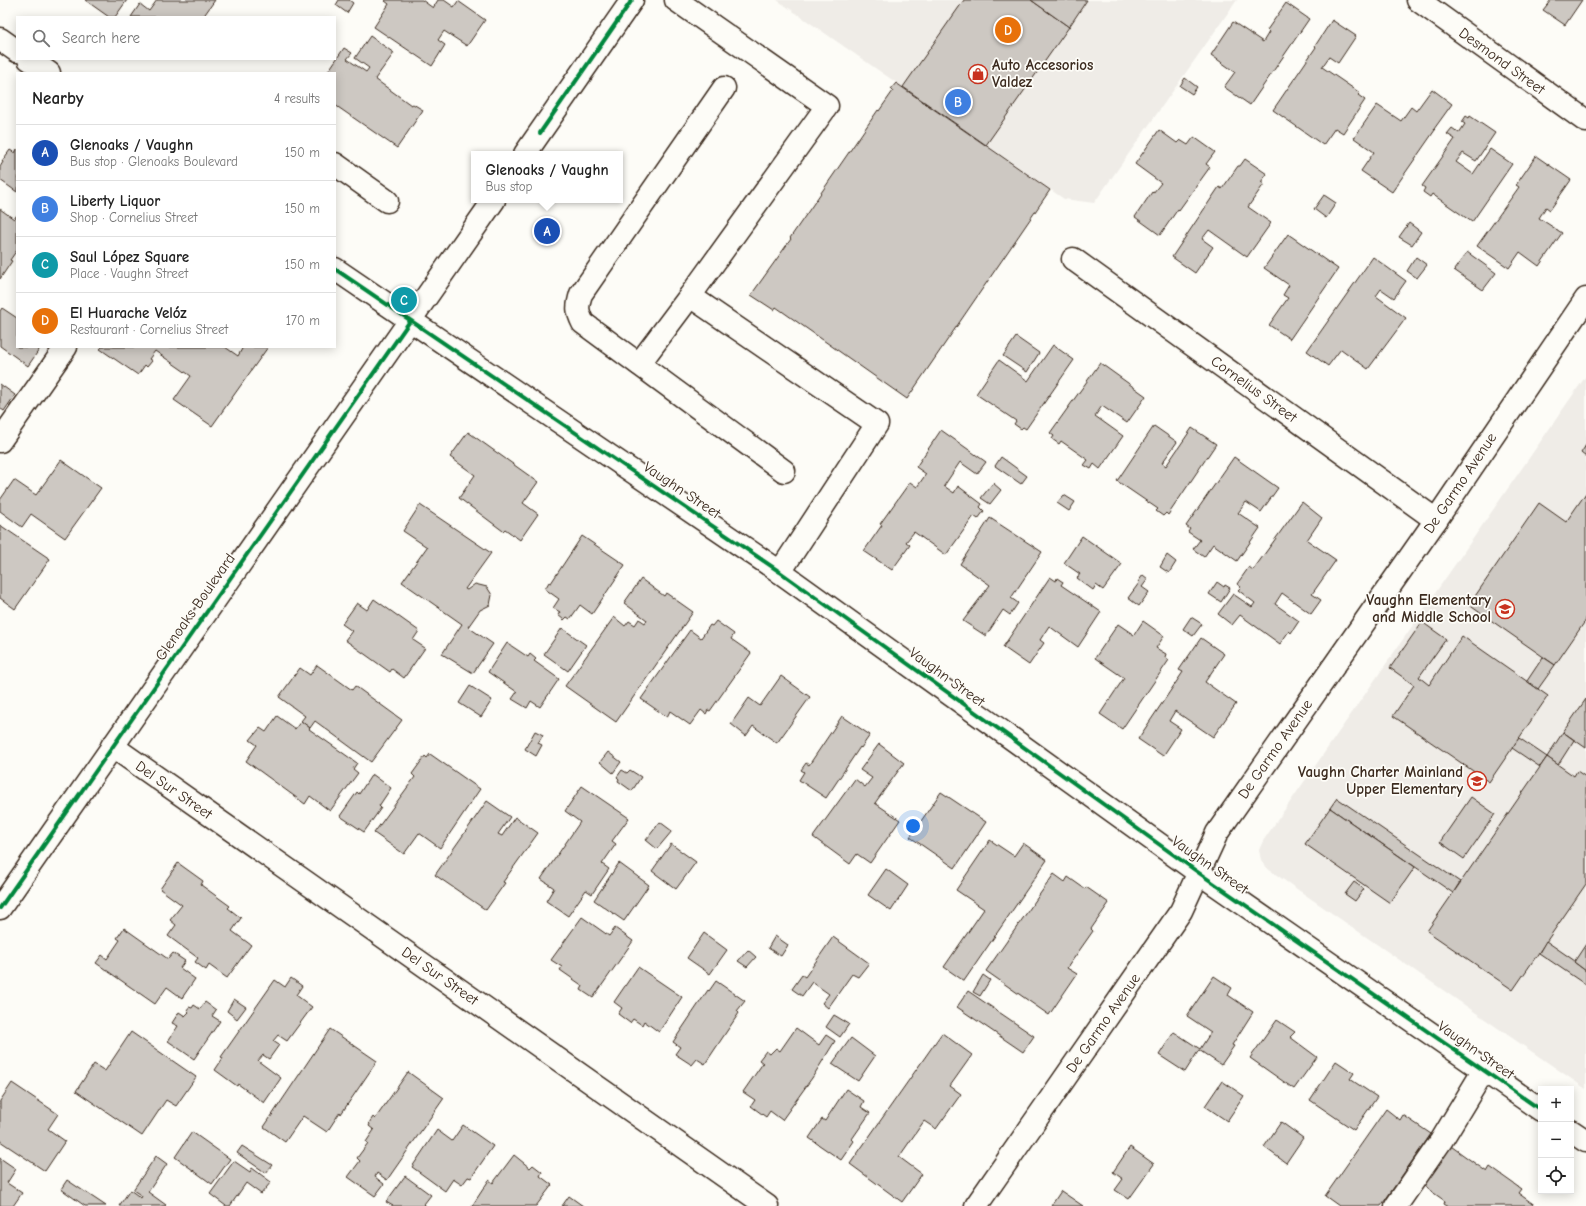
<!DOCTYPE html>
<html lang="en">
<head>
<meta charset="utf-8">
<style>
	body { margin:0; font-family:"Comic Neue",sans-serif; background:#f6f6f6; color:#222 }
	.controls { position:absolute; right:12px; bottom:12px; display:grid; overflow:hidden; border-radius:0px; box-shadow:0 2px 10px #0003 }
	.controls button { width:36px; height:36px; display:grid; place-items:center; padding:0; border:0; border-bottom:1px solid #e0e0e0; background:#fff; color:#222; font:20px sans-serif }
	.you { position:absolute; left:913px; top:826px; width:14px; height:14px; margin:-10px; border:3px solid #fff; border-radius:50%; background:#1a73e8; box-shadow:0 0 0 6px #1a73e833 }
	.badge { display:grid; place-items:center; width:26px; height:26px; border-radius:50%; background:#0b8043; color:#fff; font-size:13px; font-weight:700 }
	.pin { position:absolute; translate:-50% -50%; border:2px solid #fff; box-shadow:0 1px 4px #0006 }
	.popup { position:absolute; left:471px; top:151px; width:152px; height:52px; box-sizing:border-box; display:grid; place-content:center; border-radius:0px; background:#fff; filter:drop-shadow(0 1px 3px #0005); font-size:13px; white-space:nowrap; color:#767676 }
	.popup b { font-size:15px; color:#222 }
	.popup::after { content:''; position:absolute; left:50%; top:100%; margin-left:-8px; border:8px solid transparent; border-top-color:#fff }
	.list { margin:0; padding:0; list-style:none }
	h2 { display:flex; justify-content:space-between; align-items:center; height:52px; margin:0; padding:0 16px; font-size:17px }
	h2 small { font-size:13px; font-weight:400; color:#767676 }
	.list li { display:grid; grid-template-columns:26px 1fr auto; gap:12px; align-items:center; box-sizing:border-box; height:56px; padding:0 16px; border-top:1px solid #e0e0e0 }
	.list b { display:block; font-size:15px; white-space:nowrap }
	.list p { margin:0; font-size:13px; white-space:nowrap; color:#767676 }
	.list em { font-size:13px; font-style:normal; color:#767676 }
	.icon { flex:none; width:22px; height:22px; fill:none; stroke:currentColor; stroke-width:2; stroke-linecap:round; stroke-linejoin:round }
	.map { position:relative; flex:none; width:1586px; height:1206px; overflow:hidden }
	.search { position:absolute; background:#fff; box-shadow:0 2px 10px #0003; left:16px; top:16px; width:320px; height:44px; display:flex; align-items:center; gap:10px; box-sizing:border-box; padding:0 14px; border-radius:0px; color:#767676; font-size:15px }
	.panel { position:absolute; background:#fff; box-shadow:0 2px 10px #0003; left:16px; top:72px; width:320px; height:276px; border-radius:0px }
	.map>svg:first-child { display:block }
</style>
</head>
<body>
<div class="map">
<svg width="1586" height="1206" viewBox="0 0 1586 1206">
	<rect width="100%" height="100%" fill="#fdfcf7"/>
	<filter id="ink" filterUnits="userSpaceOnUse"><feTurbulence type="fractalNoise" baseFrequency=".025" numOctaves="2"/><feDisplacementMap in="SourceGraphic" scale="8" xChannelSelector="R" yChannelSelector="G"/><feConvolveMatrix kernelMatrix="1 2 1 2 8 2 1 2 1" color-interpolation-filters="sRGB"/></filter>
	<g filter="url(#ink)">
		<!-- built -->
		<g fill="#efece7">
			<path d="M777,0h460l-143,203 -30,-4z"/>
			<path d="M1586,376v713l-318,-220 -7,-9 -2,-10 4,-9z"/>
		</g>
		<!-- building -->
		<g fill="#cdc8c2" stroke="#3b2a1e">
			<path d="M85,0h42l-12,17h-6z"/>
			<path d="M157,0h58l-12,17h-72l9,-13 9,7z"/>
			<path d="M339,0h10l4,3 -6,10 -11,-8z"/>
			<path d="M386,0h36l11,8 5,-8h6l10,7 4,-6 27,19 -18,26 -23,-15 -6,9 7,5 -13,21 -58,-39 15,-23 -4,-3z"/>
			<path d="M964,0h67l38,27 -83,118 -83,-58z"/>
			<path d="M1031,0h56l-18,27z"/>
			<path d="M1551,0h31l-17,25 -22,-15z"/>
			<path d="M1286,3l23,16 -59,86 -26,-18 11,-15 -24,-17 22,-33 30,20 6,-10 -2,-2z"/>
			<path d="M1332,20l24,16 -18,27 -9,-6 -7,10 38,26 -2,2 7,5 -22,33 -8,-5 -12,17 -50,-35 43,-63 -1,-1z"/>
			<path d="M370,36l24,17 -19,26 36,26 2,-1 10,6 -26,38 -62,-43v-32h-8l17,-25 8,5 -5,6 19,13 3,-4 -14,-10z"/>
			<path d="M1185,78l12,9 -5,7 -12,-8z"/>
			<path d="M896,83l154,107 -143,209 -131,-92 -2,3 -23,-15 40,-56 -1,-1 88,-128 1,1 14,-20 -2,-2z"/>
			<path d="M1432,89l20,15 -18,25 1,1 -43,62 -31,-21 13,-19 -20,-14 23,-33 24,16 10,-14 5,4z"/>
			<path d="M1466,116l3,2 1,-2 25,17 -19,28 -13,-8 -7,9 17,12 17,-25 22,15 -40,58 -40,-28 -2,3 -7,-5 2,-4 -3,-2 33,-47 -8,-5 5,-6 7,5 6,-9 -3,-2z"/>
			<path d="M1159,130l18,13 3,-3 8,5 6,-8 21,15 -9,12 4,3 -31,43 -1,-1 -18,26 -25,-18 17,-25 1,1 8,-10 -26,-19z"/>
			<path d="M17,149v43l-17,-12v-13l3,-5 -1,-1 8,-11 5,3z"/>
			<path d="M1536,156l35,24 -21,30 -4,-3 -7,11 23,15 -23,33 -19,-14 -11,16 -32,-22 42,-59 -3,-2z"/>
			<path d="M1245,159l22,15 -6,8 3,2 -16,23 23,16 -24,34 -38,-27 -7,9 11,8 -18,26 -23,-16 47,-70 3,2 16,-23h2z"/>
			<path d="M1324,195l12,8 -10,15 -12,-9z"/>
			<path d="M0,209l14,10 3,-4v35l-7,10 2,1 -12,18z"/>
			<path d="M1409,223l12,9 -9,13 -13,-8z"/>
			<path d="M1288,234l50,35 -48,70 -21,-14 19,-27 -5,-3 6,-10 -25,-17z"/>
			<path d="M1467,252l29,21 -13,17 -29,-20z"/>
			<path d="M1373,257l33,24 -12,17 -13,-9 -5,7 30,22 -38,51 -27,-20 -13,17 -21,-15z"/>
			<path d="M1416,257l11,8 -10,13 -10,-7z"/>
			<path d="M2,308l15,10v29h24l-13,19 -28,-20v-35z"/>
			<path d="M1016,337l23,16 -12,19 -24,-16z"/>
			<path d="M1053,345l21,15 -48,69 -3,-2 -2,2 -7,-5 2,-3 -40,-27 23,-34 29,21z"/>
			<path d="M102,347h123l13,9 5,-9h25l-56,79 -38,-26 17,-24 -36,-25 -6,8 3,2 -5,6 -2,-2 -7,10 -38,-26z"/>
			<path d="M1100,363l46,33 -19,27 -25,-17 -7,10 28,20 -23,33 -6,-5 -3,5 -7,-4 4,-5 -27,-19 -2,3 -7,-5 2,-3 -4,-3z"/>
			<path d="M0,384l15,11 -11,16 -4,-3z"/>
			<path d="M1154,426l23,16 -15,21 4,3 26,-38 24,16 -48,71 -2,-2 -3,3 -7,-5 2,-2 -41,-28z"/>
			<path d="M941,430l45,32 -9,12 -17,-12 -16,24 10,7 4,-7 24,18 -2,3 4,4 -6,8 -4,-3 -28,39 -32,-23 -8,10 4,3 -18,25 -28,-19 18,-26 -2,-1 30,-42 7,5 9,-13 -10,-7z"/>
			<path d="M468,432l70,50 -15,21 15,11 -18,26 -15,-11 -2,2 -44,-33 16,-23 -25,-18z"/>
			<path d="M1586,445v12l-5,-4z"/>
			<path d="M1001,457l26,19 -6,8 -26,-18z"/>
			<path d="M1234,457l44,31 -17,24 -15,-10 -8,11 22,15 -23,33 -24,-17 -9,13 -11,-8 7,-9 -12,-8 2,-3 -4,-3z"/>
			<path d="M61,460l40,28 -36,50 -34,-24 -9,13 -22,-16v-11l14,-20 22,15z"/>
			<path d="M993,483l8,7 -11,14 -9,-6z"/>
			<path d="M1586,493v127l-31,45 -86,-60 70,-102 27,19z"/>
			<path d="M1064,495l11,7 -6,9 -12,-8z"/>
			<path d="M1302,502l20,16 -15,22 29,20 -24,34 9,6 -10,14 -29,-21 -7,11 24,17 -8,12 -2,-2 -9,13 -40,-29 -8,10 -14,-11 15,-20 19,13 3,-4 -17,-13 3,-3 -4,-3 12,-17 4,3z"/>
			<path d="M420,505l71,48 -26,36 2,1 8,-6 12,3 5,8 -2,10 -10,5 -12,17 25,17 -20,29 -31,-19 20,-30 -60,-42 25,-35 -24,-16z"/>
			<path d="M990,518l52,34 -31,46 7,5 -8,12 -7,-5 -17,26 -23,-15 27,-36 -30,-21z"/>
			<path d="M0,525l50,34 -35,50 -15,-11z"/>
			<path d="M582,536l43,29 -33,49 -12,-9 -10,14 -3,-2 -3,3 -6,-5 2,-3 -7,-4 6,-9 -14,-10 4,-7 2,1z"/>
			<path d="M1082,536l40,28 -19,26 -7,-5 -3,5 -16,-12 3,-4 -16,-11z"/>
			<path d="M1167,555l9,7 -7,11 -9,-6z"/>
			<path d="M1143,575l5,4 -6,8 7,5 -10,14 -11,-8 11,-15 -1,-1z"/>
			<path d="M1050,577l6,4 1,-3 6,4 -2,3 40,27 -23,35 -29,-21 -9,14 4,3 -15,22 -26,-18z"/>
			<path d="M641,579l23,17 2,-3 27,19 -77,110 -51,-36 49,-69 11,9 4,-5 6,4 4,-6 6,4 2,-3 -23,-17z"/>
			<path d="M1217,582l7,5 1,-2 5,3 -9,14 -12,-8z"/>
			<path d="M374,599l45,32 -6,9 12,8 -21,30 -12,-9 -2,3 -45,-32 7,-9 -10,-7 15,-21 10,7z"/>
			<path d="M1191,617l11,7 -9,12 -10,-7z"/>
			<path d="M716,621l18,13 -3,5 20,14 -41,58 -2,-1 -2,4 -5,-4 -11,15 -20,-14 -3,6 -26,-18 49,-69 11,8 9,-13 2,1z"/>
			<path d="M1143,621l21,15 -8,12 10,6 -1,3 4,3 -47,69 -22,-15 24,-36 -29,-20 23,-34 16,11z"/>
			<path d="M1422,622l24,17 -27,38 10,8 33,-49 86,60 -59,86 -96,-66 21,-31 -24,-17z"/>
			<path d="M562,628l24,17 -18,26 -24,-17z"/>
			<path d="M1201,638l23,16 -19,28 31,22 -23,33 -38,-26 -6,10 12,8 -18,27 -25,-17 45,-67 -4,-2z"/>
			<path d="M507,643l21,14 2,-3 6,5 -2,2 25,18 -19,28 -9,-6 -4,7 -15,-9 5,-7 -29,-20z"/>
			<path d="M1543,657l12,8 -17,24 -11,-8z"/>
			<path d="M317,665l35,25 3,-4 47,34 -31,42 -56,-41 -5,7 -9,-7 4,-5 -26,-19 21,-29 10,7z"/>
			<path d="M781,676l29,21 -33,46 -24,-17 -7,10 -15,-12 18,-26 11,8z"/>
			<path d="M470,686l22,14 -11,17 -22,-14z"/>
			<path d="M1586,699v49l-23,-16z"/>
			<path d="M277,716l18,13 6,-8 9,7 -1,1 48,34 -4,6 5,4 -28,38 -20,-15 -5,8 -59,-43 11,-16 -7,-5 10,-12 6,4z"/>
			<path d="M842,716l28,19 -9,13 -1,-1 -34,51 -27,-18 5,-8 -3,-2 5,-7 3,2z"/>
			<path d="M535,731l8,4 -5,8 4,2 -6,11 -11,-7z"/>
			<path d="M1563,732l11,8 -16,25 -11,-8z"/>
			<path d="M1519,738l28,19 -7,10 -28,-19z"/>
			<path d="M879,744l25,19 -29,40 25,17 -30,43 -13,-9 -7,10 -37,-27 42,-58 10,8 7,-9 -12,-8z"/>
			<path d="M608,752l13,10 -8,11 -13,-11z"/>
			<path d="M430,754l50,35 -40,59 -21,-15 -15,21 -30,-21 41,-56 -3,-3 13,-18 2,2z"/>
			<path d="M1547,757l27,19 3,-5 9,6v107l-73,106 -86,-59z"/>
			<path d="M622,770l5,3 3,-3 11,7 -9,14 -14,-10 1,-2 -2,-2z"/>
			<path d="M372,774l19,14 -12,18 2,2 -17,24 -24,-16 17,-24 2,2z"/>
			<path d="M582,786l47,32 -17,23 4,3 -14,20 7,5 -17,25 -6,-4 -18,26 -22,-15 8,-13 -13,-9 39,-57 -15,-11z"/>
			<path d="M941,792l45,30 -31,46 -45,-31z"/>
			<path d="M1471,797l24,17 -31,45 -24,-17z"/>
			<path d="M1337,798l123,84 -7,11 -123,-85z"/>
			<path d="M487,801l23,16 -12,17 4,2 13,-19 23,16 -35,49 2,1 -19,27 -51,-35z"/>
			<path d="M1330,808l85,59 -25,36 -85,-59z"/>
			<path d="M660,822l12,9 -15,18 -11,-9z"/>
			<path d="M990,840l24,16 9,-13 24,17 -83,121 -20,-14 40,-58 -28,-19z"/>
			<path d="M671,844l25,18 -20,27 -24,-18z"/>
			<path d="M178,863l25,18 -2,4 29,21 -2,2 13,10 -9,13 19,14 -24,33 -18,-13 -3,5 -11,-8 3,-4 -30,-22 8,-11 -6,-5 12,-15 -22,-16z"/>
			<path d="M619,863l30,22 -25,36 -30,-21z"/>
			<path d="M886,869l22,16 -17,26 -23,-16z"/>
			<path d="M1054,874l11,8 3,-5 17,12 1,-2 23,16 -18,26 2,2 -26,37 10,6 -28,41 -63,-44z"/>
			<path d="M1354,882l10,7 -9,12 -10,-7z"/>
			<path d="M582,917l27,19 6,-8 18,13 -40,57 -12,-8 2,-4 -23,-16 2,-3 -11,-7z"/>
			<path d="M124,928l44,31 5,-6 12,8 -5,7 15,11 -13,19 -15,-11 -12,17 -59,-41 6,-8 5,4 13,-19 -3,-2z"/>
			<path d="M704,933l23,17 -17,24 -23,-16z"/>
			<path d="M775,936l13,9 -7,11 -13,-8z"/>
			<path d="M833,937l36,26 -11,14 -6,-3 -24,34 -6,-5 7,-9 -17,-12 -10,14 -10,-7 10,-14 3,2z"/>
			<path d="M1546,941l29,20 -1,1 12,9v14l-47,-32z"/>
			<path d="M1586,944v27l-12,-9z"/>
			<path d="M748,950l8,7 -9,10 -9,-6z"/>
			<path d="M638,967l44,30 -23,35 -15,-11 -2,4 -9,-6 -3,4 -12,-9 4,-6 -8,-6z"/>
			<path d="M983,975l7,5 -10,16 -7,-4z"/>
			<path d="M1214,976l18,12 -4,7 25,17 -21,33 2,1 -13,19 -22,-15 -14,22 -26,-17 15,-23 26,17 11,-17 -24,-16z"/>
			<path d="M291,978l11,8 -6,9 16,12 -25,34 -9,-6 -5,6 6,4 -10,14 -6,-4 -5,6 23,17 -17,25 -26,-19 -1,2 -22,-16 8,-12 -2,-1 54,-77 10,7z"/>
			<path d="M716,981l29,20 -8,10 2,2 -34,51 -8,-5 -5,6 -17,-11 5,-7 -7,-5 35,-52 1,1z"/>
			<path d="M968,991l66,45 -11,16 -66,-45z"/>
			<path d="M234,999l12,8 -9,12 -10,-8z"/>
			<path d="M205,1002l11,8 -4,6 8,5 -26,38 -26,-18 10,-15 -6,-3 7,-11 6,4 4,-4 -2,-2 2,-3 3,1 2,-3 6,4z"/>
			<path d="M834,1015l15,9 -9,13 -14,-10z"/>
			<path d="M1277,1020l18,12 -5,5 27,20 -23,32 -44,-31z"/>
			<path d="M796,1028l23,17 7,-10 9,6 -23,37 -30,42 -12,-9 -4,6 -15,-11 4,-6 -12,-8 20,-29 -4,-3 7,-9 4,3 6,-6 4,3z"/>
			<path d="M330,1029l47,32 -36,53 -1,-2 -13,20 -24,-16 -18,26 -21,-15z"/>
			<path d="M131,1032l65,45 -20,29 -10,-6 -24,36 -66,-45 18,-27 11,7z"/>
			<path d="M942,1033l30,22 -22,31 11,8 -25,35 -12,-8 -25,36 23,17 -20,28 -52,-38z"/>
			<path d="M851,1038l24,18 -17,25 -26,-17z"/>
			<path d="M1336,1061l18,12 -4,6 27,18 -23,33 -44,-30z"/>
			<path d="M408,1072l36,26 -57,82 -10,-7 -2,4 9,7 -9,12 -27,-19 12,-16 -3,-3 11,-15 -2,-1 8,-12 -5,-4 1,-2 -1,-1 4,-6 2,2z"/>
			<path d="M1222,1081l22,15 -17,25 -22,-15z"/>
			<path d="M12,1083l46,31 -10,15 17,12 -20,30 -45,-30v-40z"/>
			<path d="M846,1089l18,12 -3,6 9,6 -18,26 2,2 -13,19 -32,-22 13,-19 3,2z"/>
			<path d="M1386,1109l14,11 3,-5 28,19 -50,72h-42l-14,-10z"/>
			<path d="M1281,1122l22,16 -17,25 -22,-16z"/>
			<path d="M463,1125l30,21 -22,32 -3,-1 -6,8 -9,-6 -8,12 -33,-24 25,-37 15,11z"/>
			<path d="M192,1132l38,27 -18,25 -37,-27z"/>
			<path d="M1448,1144l39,28 3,-5 31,22 -3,4 18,13h-89l-3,-2 1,-3 -24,-17z"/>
			<path d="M242,1146l30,19 -6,8 -29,-20z"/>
			<path d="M1130,1147l24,17 -25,35 -14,-9 8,-11 -10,-7z"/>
			<path d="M514,1155l16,13 3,-3 9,7 -2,4 12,9 -16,21h-64l17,-26 4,3z"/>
			<path d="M156,1156l11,8 -19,28 18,13 -1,1h-46l11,-16 11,8 1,-2 -9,-6z"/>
			<path d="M0,1158l16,11 -9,14 15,10 -9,13h-13z"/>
			<path d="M234,1161l16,11 2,-4 19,14 -10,12 -15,-11 -16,23h-4l-16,-12z"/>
			<path d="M405,1176l26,19 -7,9 2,2h-33l-7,-4z"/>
			<path d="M67,1180l39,26h-21l-24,-17z"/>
			<path d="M1061,1191l22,15h-32z"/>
			<path d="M569,1196l14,10h-21z"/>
		</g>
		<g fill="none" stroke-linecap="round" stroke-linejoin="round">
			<!-- minor casing -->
			<g stroke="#3b2a1e" stroke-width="25">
				<g id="minor">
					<path d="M676,0l151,106 -137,190 187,128 -97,148"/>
					<path d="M1418,0l168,121"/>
					<path d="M0,39l17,12"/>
					<path d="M29,59l20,14"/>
					<path d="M724,88l-143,206c-4,13 -4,17 2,29l201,148"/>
					<path d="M335,164l52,37"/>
					<path d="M1073,259l363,261"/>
					<path d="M335,269l445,303 419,301 342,237"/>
					<path d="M639,364l51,-68"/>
					<path d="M0,441l66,-94"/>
					<path d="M112,746l655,460"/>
					<path d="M1571,1131l15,10"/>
					<path d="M976,1206l205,-295 36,-78 219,-313 150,-221"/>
					<path d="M1396,1206l45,-65 43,-71"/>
				</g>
			</g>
			<!-- major casing -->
			<g stroke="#3b2a1e" stroke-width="25">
				<g id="major">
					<path d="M525,154l107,-154"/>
					<path d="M0,908l494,-708"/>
				</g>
			</g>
			<!-- minor -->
			<use href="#minor" stroke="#fdfcf7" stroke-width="22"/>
			<!-- major -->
			<use href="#major" stroke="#fdfcf7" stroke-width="22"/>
			<!-- cycleway casing -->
			<g stroke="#fdfcf7" stroke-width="6">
				<g id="cycleway">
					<path d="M540,133l92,-133"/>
					<path d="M335,269l445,303 419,301 342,237"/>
					<path d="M0,908l410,-587"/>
				</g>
			</g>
			<!-- cycleway -->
			<use href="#cycleway" stroke="#00873e" stroke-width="4"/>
		</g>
	</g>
	<!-- icons -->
	<defs>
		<g id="shop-ring" transform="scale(1)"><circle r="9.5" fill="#fdfcf7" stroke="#c8321e" stroke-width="1.5"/><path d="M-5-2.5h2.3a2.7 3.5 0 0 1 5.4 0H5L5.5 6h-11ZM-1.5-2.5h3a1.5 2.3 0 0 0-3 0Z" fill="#c8321e"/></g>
		<g id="school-ring" transform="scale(1)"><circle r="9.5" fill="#fdfcf7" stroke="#c8321e" stroke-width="1.5"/><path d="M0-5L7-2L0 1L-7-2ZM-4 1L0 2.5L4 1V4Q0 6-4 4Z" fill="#c8321e"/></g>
	</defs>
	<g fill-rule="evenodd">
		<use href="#shop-ring" x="978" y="74"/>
		<use href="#school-ring" x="1505" y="609"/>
		<use href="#school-ring" x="1477" y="781"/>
	</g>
	<g text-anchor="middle" stroke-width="3.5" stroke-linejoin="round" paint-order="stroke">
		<!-- street labels -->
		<g font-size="15" fill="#3b2a1e" stroke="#fdfcf7">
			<text transform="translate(1502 61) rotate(36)" y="5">Desmond Street</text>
			<text transform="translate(1254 389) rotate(36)" y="5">Cornelius Street</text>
			<text transform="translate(1460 483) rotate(-56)" y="5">De Garmo Avenue</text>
			<text transform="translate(682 490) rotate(34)" y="5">Vaughn Street</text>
			<text transform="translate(195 607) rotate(-55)" y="5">Glenoaks Boulevard</text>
			<text transform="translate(947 677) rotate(36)" y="5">Vaughn Street</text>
			<text transform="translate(1275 749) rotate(-55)" y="5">De Garmo Avenue</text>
			<text transform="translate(174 790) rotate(35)" y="5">Del Sur Street</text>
			<text transform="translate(1210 865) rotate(35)" y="5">Vaughn Street</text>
			<text transform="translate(440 976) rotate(35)" y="5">Del Sur Street</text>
			<text transform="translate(1103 1023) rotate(-55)" y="5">De Garmo Avenue</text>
			<text transform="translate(1476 1050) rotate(35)" y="5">Vaughn Street</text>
		</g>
		<!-- poi labels -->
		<g font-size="15" font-weight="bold" fill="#3b2a1e" stroke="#fdfcf7" text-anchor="end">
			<text x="992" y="70" text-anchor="start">Auto Accesorios<tspan x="992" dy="17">Valdez</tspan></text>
			<text x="1491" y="605">Vaughn Elementary<tspan x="1491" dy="17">and Middle School</tspan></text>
			<text x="1463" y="777">Vaughn Charter Mainland<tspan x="1463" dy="17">Upper Elementary</tspan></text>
		</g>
	</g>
</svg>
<div class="controls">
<button>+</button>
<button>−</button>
<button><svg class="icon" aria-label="locate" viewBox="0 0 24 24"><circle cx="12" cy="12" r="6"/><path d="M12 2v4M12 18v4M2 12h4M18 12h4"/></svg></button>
</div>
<div class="you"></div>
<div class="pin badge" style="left:547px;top:231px;background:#1a4fb4">A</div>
<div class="popup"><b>Glenoaks / Vaughn</b>Bus stop</div>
<div class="pin badge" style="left:958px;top:102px;background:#3f7fe0">B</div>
<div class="pin badge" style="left:404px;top:300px;background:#0f9aa8">C</div>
<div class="pin badge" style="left:1008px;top:30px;background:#e8710a">D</div>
<div class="search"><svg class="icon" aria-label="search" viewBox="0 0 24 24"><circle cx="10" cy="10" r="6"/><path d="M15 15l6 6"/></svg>Search here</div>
<section class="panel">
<h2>Nearby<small>4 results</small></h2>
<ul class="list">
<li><span class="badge" style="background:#1a4fb4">A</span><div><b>Glenoaks / Vaughn</b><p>Bus stop · Glenoaks Boulevard</p></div><em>150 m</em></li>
<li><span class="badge" style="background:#3f7fe0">B</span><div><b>Liberty Liquor</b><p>Shop · Cornelius Street</p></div><em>150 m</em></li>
<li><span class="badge" style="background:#0f9aa8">C</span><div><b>Saul López Square</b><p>Place · Vaughn Street</p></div><em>150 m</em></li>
<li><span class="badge" style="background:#e8710a">D</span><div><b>El Huarache Velóz</b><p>Restaurant · Cornelius Street</p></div><em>170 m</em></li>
</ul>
</section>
</div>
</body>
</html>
